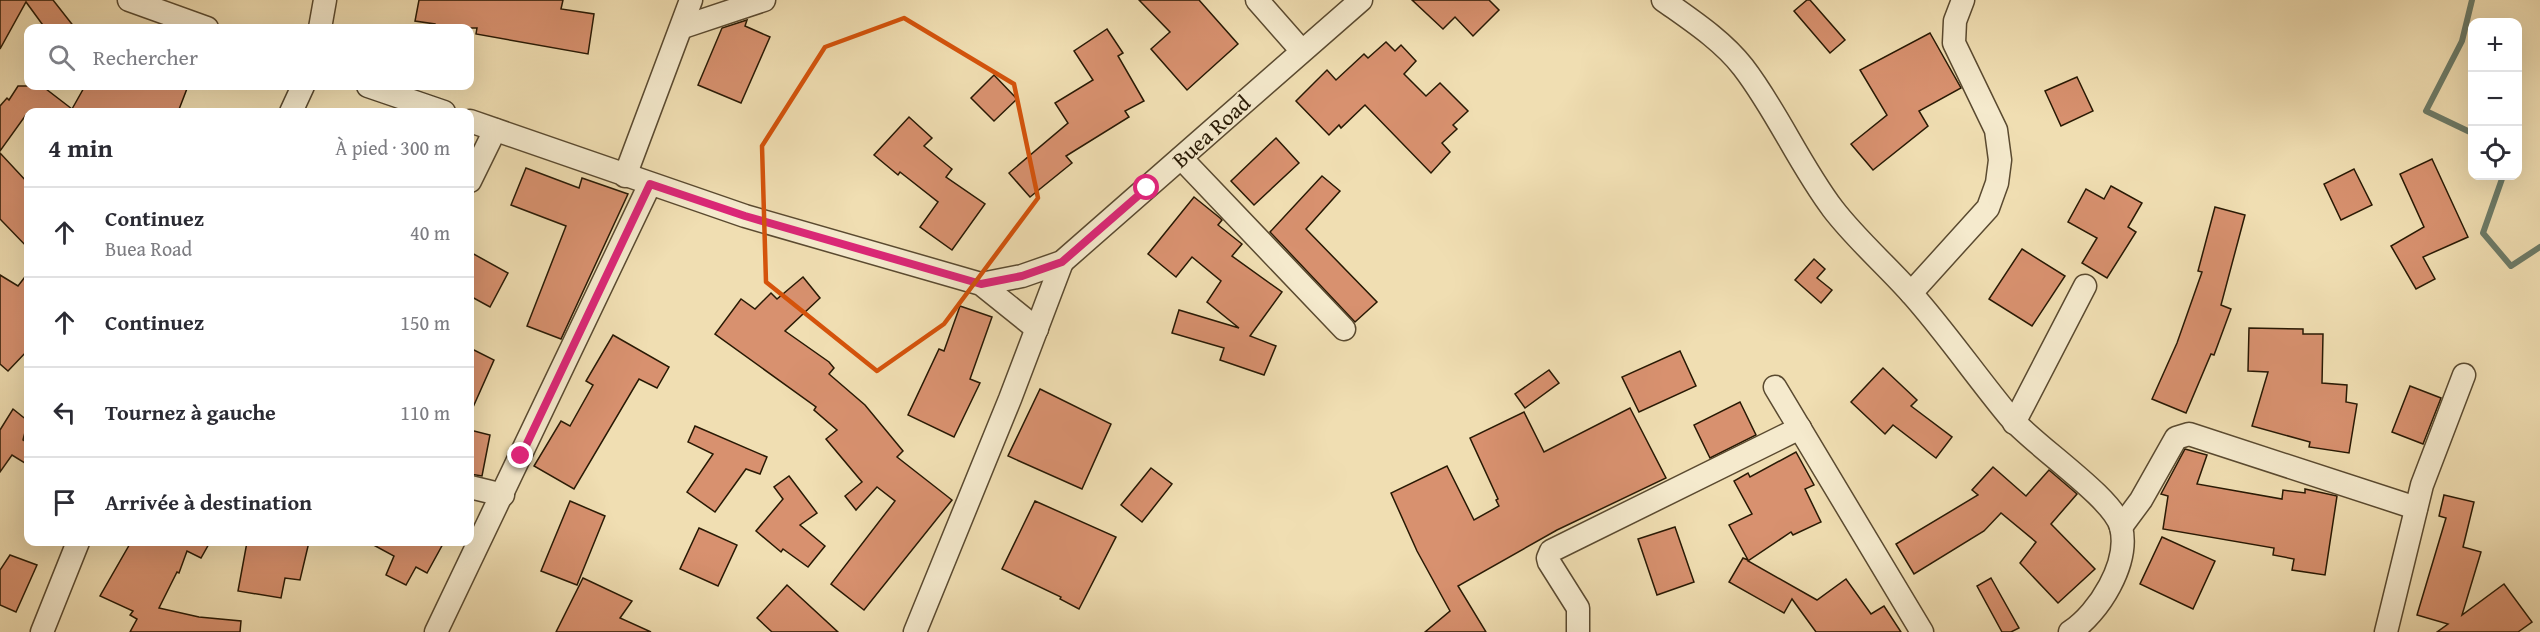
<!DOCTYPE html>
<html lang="fr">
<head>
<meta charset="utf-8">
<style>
	body { margin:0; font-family:"Gentium Book Plus",serif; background:#f2f2f3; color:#2b2b33 }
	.controls { position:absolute; right:18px; top:18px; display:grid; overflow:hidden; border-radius:12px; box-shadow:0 6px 24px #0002 }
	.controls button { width:54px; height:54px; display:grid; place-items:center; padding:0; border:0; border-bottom:2px solid #e1e1e2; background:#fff; color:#2b2b33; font:30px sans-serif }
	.stop { position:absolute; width:18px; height:18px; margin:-14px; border:4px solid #db2777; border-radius:50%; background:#fff }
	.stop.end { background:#db2777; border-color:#fff; box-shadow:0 2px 6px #0008 }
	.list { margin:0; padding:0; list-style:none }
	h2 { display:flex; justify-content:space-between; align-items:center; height:78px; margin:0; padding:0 24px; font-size:26px }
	h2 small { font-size:20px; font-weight:400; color:#7c7c81 }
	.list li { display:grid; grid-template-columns:39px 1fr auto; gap:18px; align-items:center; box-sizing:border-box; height:90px; padding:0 24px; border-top:2px solid #e1e1e2 }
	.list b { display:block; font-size:22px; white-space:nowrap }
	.list p { margin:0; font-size:20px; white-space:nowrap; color:#7c7c81 }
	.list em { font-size:20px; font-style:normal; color:#7c7c81 }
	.icon { flex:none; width:33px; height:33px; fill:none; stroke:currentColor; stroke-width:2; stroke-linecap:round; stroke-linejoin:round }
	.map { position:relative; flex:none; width:2540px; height:632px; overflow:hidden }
	.search { position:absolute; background:#fff; box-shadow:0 6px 24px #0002; left:24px; top:24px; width:450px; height:66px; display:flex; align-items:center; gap:15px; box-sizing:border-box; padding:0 21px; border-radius:12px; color:#7c7c81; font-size:22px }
	.panel { position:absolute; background:#fff; box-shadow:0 6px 24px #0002; left:24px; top:108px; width:450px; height:438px; border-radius:12px }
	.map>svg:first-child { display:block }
</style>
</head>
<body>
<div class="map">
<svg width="2540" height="632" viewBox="0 0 2540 632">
	<rect width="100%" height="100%" fill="#f0deb2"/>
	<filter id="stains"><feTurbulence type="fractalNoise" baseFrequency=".00333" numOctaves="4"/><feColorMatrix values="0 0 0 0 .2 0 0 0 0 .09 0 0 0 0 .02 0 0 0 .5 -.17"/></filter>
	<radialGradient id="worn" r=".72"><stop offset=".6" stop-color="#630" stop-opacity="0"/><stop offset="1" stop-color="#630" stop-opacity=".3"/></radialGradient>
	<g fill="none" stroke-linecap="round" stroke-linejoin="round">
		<!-- stream -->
		<g stroke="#6c7b68" stroke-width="6">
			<path d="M2472,0l-10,41 -36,70 46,22"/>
			<path d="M2503,176l-20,57 28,33 29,-19"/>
		</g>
	</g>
	<!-- building -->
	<g fill="#d8916f" stroke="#281904" stroke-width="1.5">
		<path d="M0,0h53l22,28h-30l-19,-26 -26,47z"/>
		<path d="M419,0h144l-2,9 33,5 -6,40 -112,-20 1,-6h-42v-4l-20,-3z"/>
		<path d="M1139,0h60l39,44 -51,46 -36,-41 19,-17z"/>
		<path d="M1412,0h77l10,10 -26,26 -18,-19 -12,12z"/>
		<path d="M1807,0h3l35,40 -15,13 -36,-42z"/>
		<path d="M747,20l-2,6 25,11 -29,66 -43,-18 24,-57z"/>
		<path d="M1107,29l16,24 -5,3 26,45 -19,10 4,6 -63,39 6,7 -42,34 -21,-24 59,-50 -13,-20 38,-23 -19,-29z"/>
		<path d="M1930,33l31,55 -42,23 9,15 -55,44 -22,-26 36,-29 -27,-45z"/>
		<path d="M1386,42l9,9 6,-6 15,16 -12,13 22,22 14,-13 28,28 -15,14 4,4 -15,14 8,9 -19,21 -66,-68 -24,23 -2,-3 -10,10 -33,-34 31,-31 9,10 28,-26 4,4z"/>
		<path d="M994,75l23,24 -23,22 -23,-23z"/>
		<path d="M2077,77l16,34 -32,15 -16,-35z"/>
		<path d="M18,86h24l30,23 13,-23h103l-10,26h-150l-28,39v-45l7,-8 2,2z"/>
		<path d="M909,117l23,21 -8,8 28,23 -6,8 39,27 -33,46 -32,-23 18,-25 -38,-30 -2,3 -24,-20z"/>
		<path d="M1276,138l23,25 -45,42 -23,-24z"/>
		<path d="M0,153l28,30v65l-28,-29z"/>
		<path d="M2432,159l36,78 -45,20 12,22 -19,10 -25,-43 33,-19 -24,-53z"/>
		<path d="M526,168l53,20 3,-10 46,16 -67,145 -34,-13 39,-100 -55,-21z"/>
		<path d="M2354,169l18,36 -31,15 -17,-36z"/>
		<path d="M1322,176l18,15 -34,38 71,73 -22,20 -85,-90z"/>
		<path d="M2111,186l31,17 -14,24 8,5 -29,46 -25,-15 15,-25 -29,-16 18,-33 18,10z"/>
		<path d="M1194,197l26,21 2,2 -4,5 24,19 -10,12 50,36 -32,44 26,10 -12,29 -44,-15 4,-12 -52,-15 7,-23 60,18 -32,-26 14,-21 -29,-24 -16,20 -28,-23z"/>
		<path d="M2215,207l30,8 -24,90 10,4 -17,46 -3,-1 -25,59 -34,-14 25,-56 25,-71 -4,-1z"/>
		<path d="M2022,249l43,27 -33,50 -43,-27z"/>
		<path d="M470,252l38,21 -18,34 -20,-11z"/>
		<path d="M1814,259l11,10 -8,9 15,12 -11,13 -26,-23z"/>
		<path d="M28,273v77l-20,21 -8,-7v-89l18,11z"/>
		<path d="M803,277l17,21 -35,33 44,31 5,6 -5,6 36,31 38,46 -6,6 55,43 -88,110 -33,-26 64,-83 -18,-14 -21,23 -11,-14 17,-14 -36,-43 11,-9 -23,-20 2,-3 -101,-73 26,-35 14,10 16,-16 6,6z"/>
		<path d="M960,306l32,11 -22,62 10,4 -26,54 -46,-22 31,-66 5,2z"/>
		<path d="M2249,328l54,1v5h20l-1,49 25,2 -1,17 11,2 -8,49 -40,-6 1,-5 -58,-16 16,-54 -20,-1z"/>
		<path d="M613,335l56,32 -12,21 -18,-9 -65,110 -40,-23 27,-45 9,5 23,-41 -7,-4z"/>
		<path d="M470,348l24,12 -24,54z"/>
		<path d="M1680,351l16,35 -57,26 -17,-35z"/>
		<path d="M1883,368l34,32 -6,6 41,31 -16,21 -43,-33 -8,9 -34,-32z"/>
		<path d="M1549,370l10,13 -34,25 -10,-14z"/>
		<path d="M2410,386l31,12 -18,46 -31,-12z"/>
		<path d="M1040,389l71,35 -29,65 -74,-33z"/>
		<path d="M1740,402l16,33 -46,23 -16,-33z"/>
		<path d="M1630,408l36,70 -109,52 -99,56 28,46h-61l25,-21 -33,-60 -26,-58 56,-27 27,54 25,-14 -3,-6 2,-1 -28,-61 54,-26 20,40z"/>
		<path d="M13,409l15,12 -5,19 5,3v22l-16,-10 -12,17v-42z"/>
		<path d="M695,426l72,31 -7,17 -14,-5 -31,43 -28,-20 26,-38 -25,-12z"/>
		<path d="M470,430l20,5 -8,41 -12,-2z"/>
		<path d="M2185,449l22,6 -10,29 85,15 1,-9 22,3v-4l32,7 -12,79 -33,-5 2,-11 -21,-4 1,-7 -111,-19 5,-33 -7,-2z"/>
		<path d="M1796,452l18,33 -9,4 16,33 -28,13 -2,-3 -43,29 69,39 29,-21 25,35 13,-8 17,26h-85l-24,-33 -8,14 -55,-31 14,-24 5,2 -19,-35 23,-11 -18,-33 14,-8 2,4z"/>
		<path d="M1993,467l33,29 23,-26 28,24 -26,30 44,45 -37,34 -38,-40 16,-21 -35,-29 -17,18 -70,43 -18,-30 82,-49 -6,-5z"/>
		<path d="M1151,468l21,16 -30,38 -21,-17z"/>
		<path d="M789,476l28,37 -17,12 25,21 -17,21 -25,-18 -2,3 -25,-21 27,-32 -9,-12z"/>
		<path d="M2444,495l30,7 -11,45 18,5 -19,63 42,-31 28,38 -14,10h-81l11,-8 -31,-9 29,-97 -7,-2z"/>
		<path d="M570,501l35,15 -28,69 -36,-14z"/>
		<path d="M1035,501l81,36 -37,72 -19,-10 1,-2 -59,-28z"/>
		<path d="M1675,527l19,55 -37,13 -19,-56z"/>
		<path d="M699,528l38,17 -19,41 -38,-17z"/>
		<path d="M2162,537l53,24 -22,48 -53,-25z"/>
		<path d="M131,542h79l-9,16 -14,-7 -8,22 -2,-1 -18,36 40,9 42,4 -1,11h-110l7,-13 -7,-4 3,-4 -33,-15z"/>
		<path d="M247,542l25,3 1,-3h36l-9,38 -15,-2 -4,20 -43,-7z"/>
		<path d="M368,542h76l-17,31 -11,-6 -10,18 -20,-10 8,-19z"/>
		<path d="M10,555l27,10 -21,47 -16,-7v-35z"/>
		<path d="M583,578l49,23 -12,17 31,14h-95z"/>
		<path d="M1991,578l28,50 -8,4h-9l-25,-46z"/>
		<path d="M787,585l51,47h-66l-15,-14z"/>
	</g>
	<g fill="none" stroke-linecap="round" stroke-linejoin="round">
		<!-- street casing -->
		<g stroke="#5a4a30" stroke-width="25">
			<g id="street">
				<path d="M129,0l78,28"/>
				<path d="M1257,0l44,50"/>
				<path d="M1663,0c28,20 59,40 80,67 34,44 56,97 90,142 23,30 52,55 77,83 35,39 65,83 99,124 23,28 104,81 112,111 9,36 -22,86 -51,105"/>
				<path d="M683,27l81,-27"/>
				<path d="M320,28l5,-28"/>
				<path d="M368,86l76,26"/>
				<path d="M291,112l12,-26"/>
				<path d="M470,121l275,95 236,68 56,45"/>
				<path d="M1181,158l163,171"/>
				<path d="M625,176l66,-176"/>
				<path d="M470,181l25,-51"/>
				<path d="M981,284l41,-8 40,-14 299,-262"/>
				<path d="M1911,293l77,-85 9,-25 3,-23 -4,-30 -42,-87 1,-22 8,-21"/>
				<path d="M1775,387l147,245"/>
				<path d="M2014,423l71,-137"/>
				<path d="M470,487l33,8"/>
				<path d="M2121,527l20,-27 35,-62 13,-4 227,74"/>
				<path d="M42,632l36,-90"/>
				<path d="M436,632l214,-448"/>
				<path d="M915,632l95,-233 52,-137"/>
				<path d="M1578,632v-24l-29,-46 -1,-4 3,-7 249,-123"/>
				<path d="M2386,632l36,-147 42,-110"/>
			</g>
		</g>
		<!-- street -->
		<use href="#street" stroke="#f5eacd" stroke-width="22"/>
	</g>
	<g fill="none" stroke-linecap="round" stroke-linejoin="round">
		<!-- route -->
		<path stroke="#db2777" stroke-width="8" d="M521,456l129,-272 95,32 236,68 41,-8 40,-14 85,-74"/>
	</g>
	<!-- marked area -->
	<path fill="none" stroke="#d5530b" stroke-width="4.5" stroke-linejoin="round" d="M904,18l110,66 24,114 -94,126 -67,47 -111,-89 -4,-136 63,-99z"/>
	<g text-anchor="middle" stroke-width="4.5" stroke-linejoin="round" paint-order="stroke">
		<!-- street labels -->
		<g font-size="22" fill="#281904" stroke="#f5eacd">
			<text transform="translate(1211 131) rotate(-42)" y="8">Buea Road</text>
		</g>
	</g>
	<rect width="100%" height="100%" filter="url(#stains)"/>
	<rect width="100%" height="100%" fill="url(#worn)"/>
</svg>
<div class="controls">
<button>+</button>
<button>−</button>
<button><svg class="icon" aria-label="locate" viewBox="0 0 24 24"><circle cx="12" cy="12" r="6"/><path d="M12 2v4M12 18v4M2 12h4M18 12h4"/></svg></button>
</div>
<div class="stop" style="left:1147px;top:188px"></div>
<div class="stop end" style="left:521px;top:456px"></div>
<div class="search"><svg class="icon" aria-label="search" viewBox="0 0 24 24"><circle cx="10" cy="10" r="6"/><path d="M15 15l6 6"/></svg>Rechercher</div>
<section class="panel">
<h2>4 min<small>À pied · 300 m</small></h2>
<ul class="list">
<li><svg class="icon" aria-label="ahead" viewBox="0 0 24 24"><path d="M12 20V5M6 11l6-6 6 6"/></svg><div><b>Continuez</b><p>Buea Road</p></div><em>40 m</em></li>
<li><svg class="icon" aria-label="ahead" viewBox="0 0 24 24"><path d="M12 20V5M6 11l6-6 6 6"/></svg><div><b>Continuez</b></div><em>150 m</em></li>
<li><svg class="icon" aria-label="left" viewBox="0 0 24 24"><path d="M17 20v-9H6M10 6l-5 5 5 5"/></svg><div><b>Tournez à gauche</b></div><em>110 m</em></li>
<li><svg class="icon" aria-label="arrive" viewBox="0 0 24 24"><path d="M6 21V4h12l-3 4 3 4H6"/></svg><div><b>Arrivée à destination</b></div></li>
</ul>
</section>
</div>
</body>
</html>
